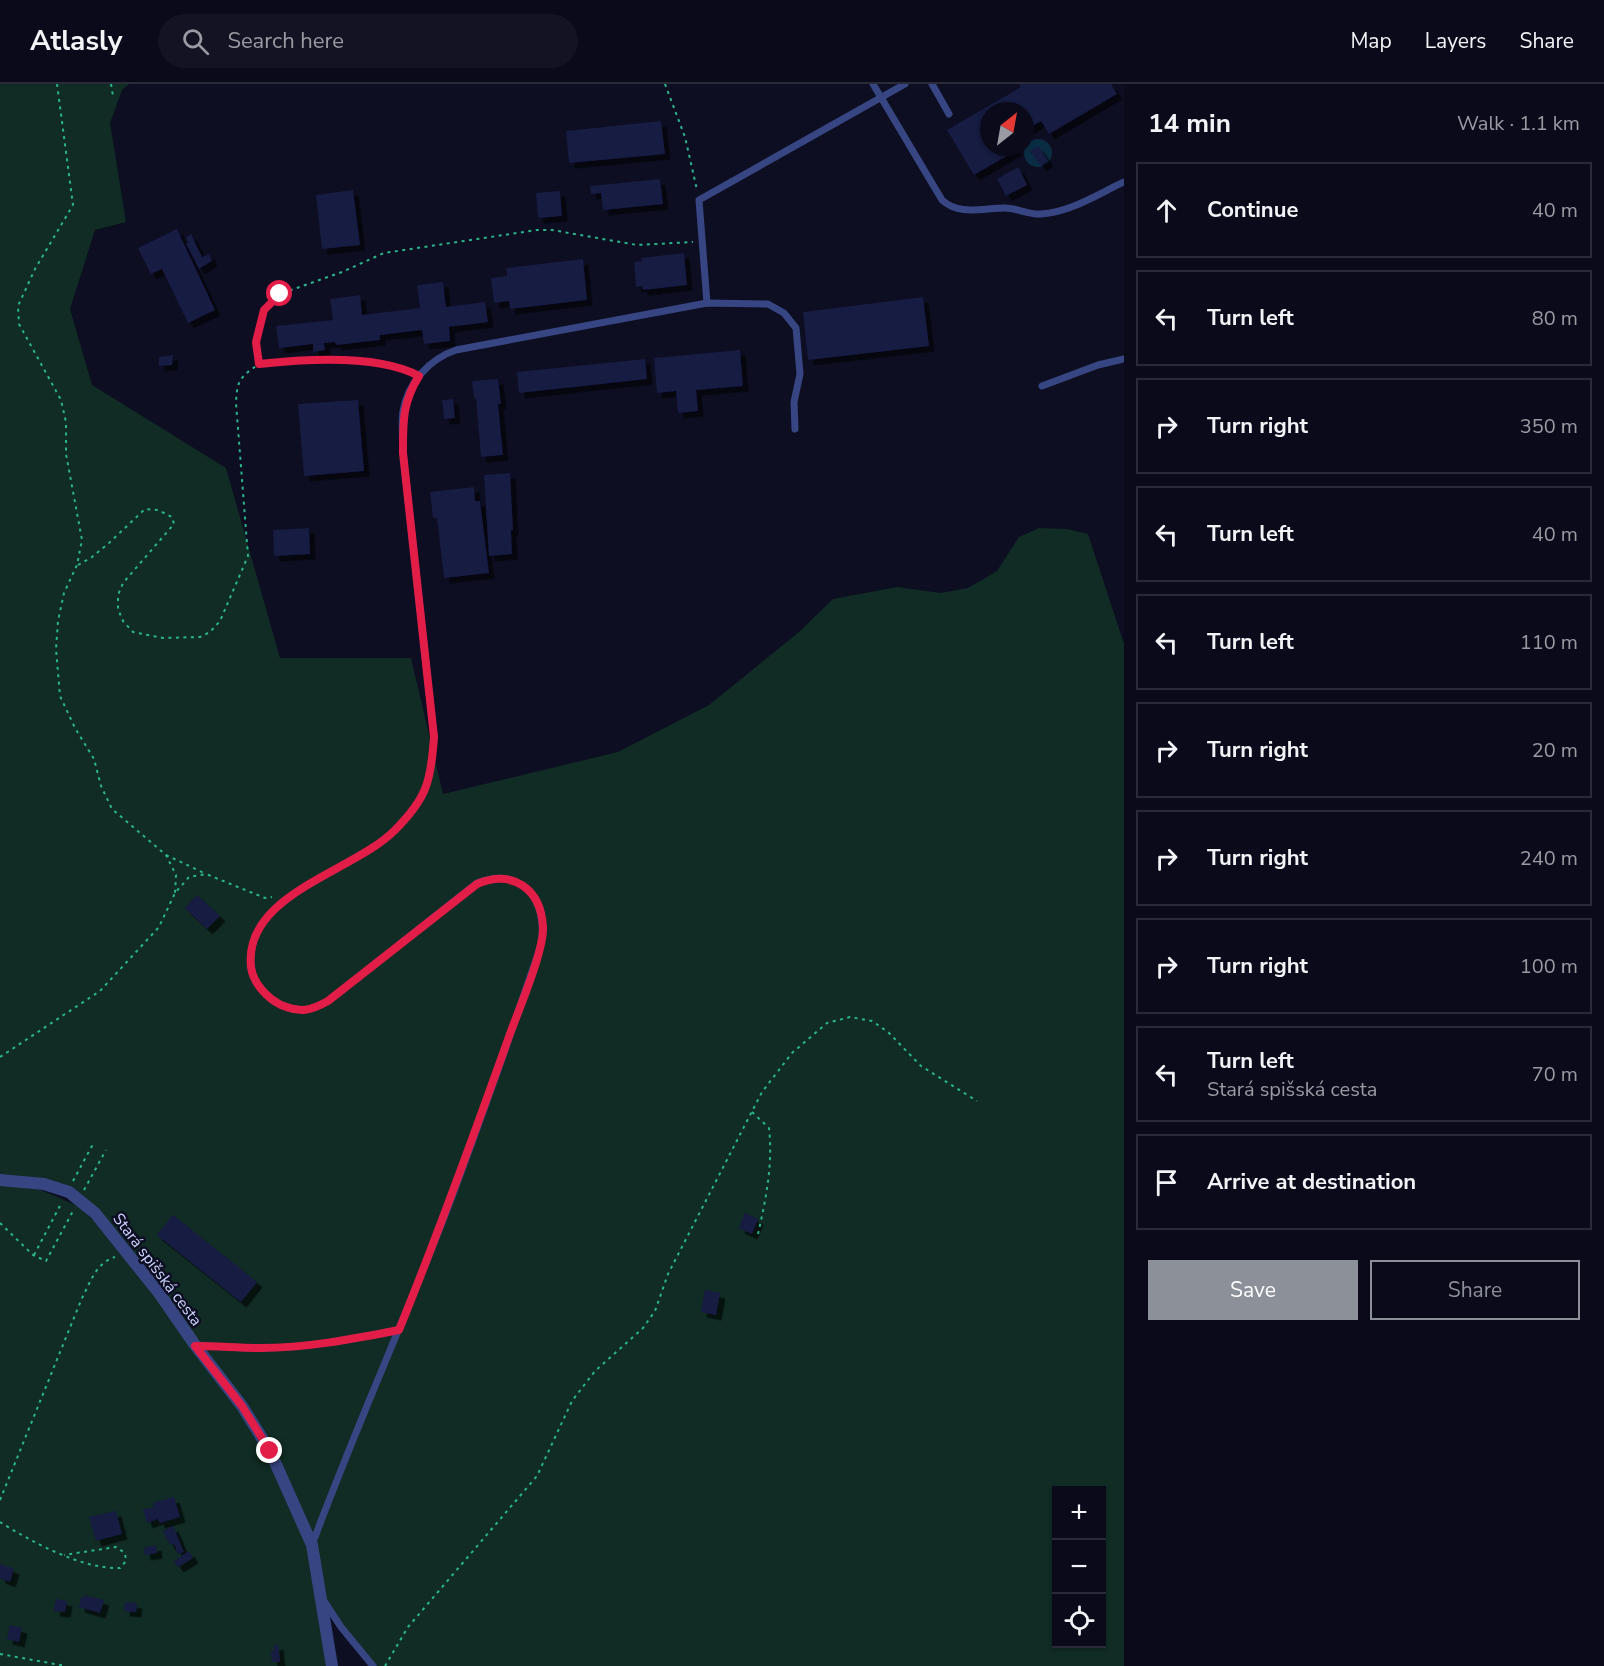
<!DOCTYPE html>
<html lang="en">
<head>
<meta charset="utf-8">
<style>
	body { margin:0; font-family:"Nunito Sans",sans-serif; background:#131323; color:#f1f3f6 }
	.controls { position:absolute; right:18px; bottom:18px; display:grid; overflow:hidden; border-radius:0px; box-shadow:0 2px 4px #0004 }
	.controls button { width:54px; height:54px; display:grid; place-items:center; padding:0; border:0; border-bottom:2px solid #2a2b39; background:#0a0a1a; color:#f1f3f6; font:30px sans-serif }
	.compass { position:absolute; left:980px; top:18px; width:54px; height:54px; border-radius:50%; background:#0a0a1a; box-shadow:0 2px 4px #0004; rotate:31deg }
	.stop { position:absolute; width:18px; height:18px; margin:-14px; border:4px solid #e11d48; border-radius:50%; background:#fff }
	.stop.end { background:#e11d48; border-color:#fff; box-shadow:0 2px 6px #0008 }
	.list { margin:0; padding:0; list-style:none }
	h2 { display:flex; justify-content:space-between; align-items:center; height:78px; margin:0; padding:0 24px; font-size:26px }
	h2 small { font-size:20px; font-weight:400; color:#999aa2 }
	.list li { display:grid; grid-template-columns:39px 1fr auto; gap:18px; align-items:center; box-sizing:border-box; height:96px; margin:0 12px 12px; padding:0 12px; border:2px solid #2a2b39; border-radius:0px }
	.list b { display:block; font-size:22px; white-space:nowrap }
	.list p { margin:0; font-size:20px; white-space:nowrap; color:#999aa2 }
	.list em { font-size:20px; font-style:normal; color:#999aa2 }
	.actions { display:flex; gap:12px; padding:18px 24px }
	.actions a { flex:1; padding:14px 0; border:2px solid #8c9099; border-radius:0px; text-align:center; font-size:21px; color:#8c9099 }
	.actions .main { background:#8c9099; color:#fff }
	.icon { flex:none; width:33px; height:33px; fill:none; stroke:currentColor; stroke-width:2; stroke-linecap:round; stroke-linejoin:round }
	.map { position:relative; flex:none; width:1124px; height:1582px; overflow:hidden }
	header { display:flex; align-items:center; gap:36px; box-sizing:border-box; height:84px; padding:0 30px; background:#0a0a1a; border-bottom:2px solid #2a2b39 }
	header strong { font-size:28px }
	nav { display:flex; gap:33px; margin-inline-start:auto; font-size:21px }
	.search { width:420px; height:54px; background:#131323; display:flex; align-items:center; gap:15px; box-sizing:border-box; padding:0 21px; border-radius:33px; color:#999aa2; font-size:22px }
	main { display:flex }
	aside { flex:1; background:#0a0a1a }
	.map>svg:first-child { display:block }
</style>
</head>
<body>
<header>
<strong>Atlasly</strong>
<div class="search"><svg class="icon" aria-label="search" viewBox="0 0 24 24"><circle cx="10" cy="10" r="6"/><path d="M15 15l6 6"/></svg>Search here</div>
<nav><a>Map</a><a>Layers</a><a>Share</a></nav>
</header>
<main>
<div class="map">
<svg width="1124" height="1582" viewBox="0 0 1124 1582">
	<defs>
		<filter id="shadow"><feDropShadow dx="5.5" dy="5.5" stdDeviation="0" flood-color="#0009"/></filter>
	</defs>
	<rect width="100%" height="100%" fill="#0d0e22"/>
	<!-- green -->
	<path fill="#102c24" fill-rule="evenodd" d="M0,0h129l-7,6 -12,33 16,99 -31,8 -25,79 22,76 134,83 54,190h131l32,136 175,-42 91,-47 90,-73 34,-33 64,-12 44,6 27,-5 29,-17 22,-34 20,-9 28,1 21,5 36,110v1022h-750l-53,-69 11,69h-332v-481l41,5 39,17 45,46 -7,-20 -71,-53 -36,-5 -11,1zM1056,1406h46v154h-46z"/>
	<!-- water -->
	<circle fill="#0a2d43" cx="1038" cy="69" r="14"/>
	<!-- building -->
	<g fill="#181a43" filter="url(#shadow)">
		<path d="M1019,0h92l6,10 -68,40 -8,-13 -16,10v-20h-36v36h26l2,3 -43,25 -27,-45 74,-43z"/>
		<path d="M661,37l4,33 -96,9 -3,-32z"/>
		<path d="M1038,62l10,15 -7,5 -11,-15z"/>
		<path d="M1018,83l9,18 -21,11 -9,-17z"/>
		<path d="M660,95l3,25 -60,6 -2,-17 -10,1 -1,-8z"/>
		<path d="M353,106l7,55 -38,4 -6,-54z"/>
		<path d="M560,107l2,25 -24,2 -2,-25z"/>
		<path d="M177,145l38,81 -27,13 -26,-54 -11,5 -13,-26z"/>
		<path d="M191,150l11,23 7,-3 3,7 -13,8 -13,-25 2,-1 -2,-6z"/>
		<path d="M684,169l3,32 -44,5 -1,-4 -6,1 -2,-25 8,-1 -1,-3z"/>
		<path d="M583,175l4,41 -77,9 -1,-8 -15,2 -3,-25 16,-2 -1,-8z"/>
		<path d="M443,198l3,25 39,-5 3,20 -39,5 1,14 -26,3 -2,-14 -42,5v5l-44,5 -1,-3 -11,1 1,7 -12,2v-8l-34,4 -3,-22 57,-6 -3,-21 30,-4 2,20 58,-7 -3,-23z"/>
		<path d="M923,213l6,49 -121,14 -5,-48z"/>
		<path d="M740,266l3,36 -47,4 2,21 -20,2 -2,-22 -19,2 -3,-35z"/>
		<path d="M173,271l-1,10 -13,1v-9z"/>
		<path d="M645,275l2,20 -128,14 -2,-21z"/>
		<path d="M498,295l3,25h-3l5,51 -22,2 -5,-59h-2l-2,-17z"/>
		<path d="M453,315l2,19 -11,1 -2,-19z"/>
		<path d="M358,316l6,71 -60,5 -6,-72z"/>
		<path d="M510,389l3,57h-2l1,24 -23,2 -5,-81z"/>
		<path d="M474,403l1,14h5l9,72 -45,5 -7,-60h-4l-3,-26z"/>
		<path d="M309,444l1,26 -36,2 -1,-26z"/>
		<path d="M197,811l23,21 -13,13 -22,-21z"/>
		<path d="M745,1129l13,6 -6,15 -13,-6z"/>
		<path d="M173,1131l84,67 -16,20 -84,-67z"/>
		<path d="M705,1206l15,3 -4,22 -15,-3z"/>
		<path d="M174,1413l6,20 -20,6 -2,-4 -11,4 -4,-13 11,-3 -1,-4z"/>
		<path d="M116,1427l6,23 -26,7 -7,-24z"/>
		<path d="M173,1442l11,26 -6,2 -4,-10 -4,1 -7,-14z"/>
		<path d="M156,1461l1,8 -12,2 -1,-7z"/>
		<path d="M189,1467l4,7 -15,9 -4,-6z"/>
		<path d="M0,1480l14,5 -4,13 -10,-4z"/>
		<path d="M84,1511l20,5 -4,13 -21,-6 2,-10 3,1z"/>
		<path d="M56,1515l11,2 -2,11 -11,-1z"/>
		<path d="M125,1518l12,1 -1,9 -12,-1z"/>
		<path d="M10,1541l12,3 -3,14 -12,-3z"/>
		<path d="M278,1560l2,18h-8l-1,-11h3v-6z"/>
	</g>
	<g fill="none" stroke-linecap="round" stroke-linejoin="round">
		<!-- path -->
		<g stroke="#2bb58c" stroke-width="2" stroke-dasharray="3 4.5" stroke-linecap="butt">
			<path d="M57,0l16,121 -38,64 -17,37 1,18 42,76 5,22v32l16,86 -5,25 -13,28 -6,28 -2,28 4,47 15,32 19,31 7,27 11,23 54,46 10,20 -1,18"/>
			<path d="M111,0l2,12"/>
			<path d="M665,0l20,53 12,53"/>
			<path d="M410,287l-5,-2c-50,-8 -95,-10 -146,-5l-3,-22 8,-32 16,-16 62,-22 42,-19 153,-23h15l85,15 56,-3"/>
			<path d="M78,481l14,-8 17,-14 36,-34 13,1 14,7 2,7 -51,59 -5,12v14l5,12 10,11 30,6 37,-1 10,-5 10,-11 28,-65 -12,-153c1,-23 4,-26 23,-39"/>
			<path d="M166,771l38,18"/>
			<path d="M0,973l100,-66 59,-64 16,-34 14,-16 17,-3 59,24 7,-1"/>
			<path d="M752,1028l17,16c4,36 -3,71 -11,106"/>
			<path d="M73,1097l20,-37"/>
			<path d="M84,1106l22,-40"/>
			<path d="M0,1139l33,32 13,6 27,-50"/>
			<path d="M34,1171l28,-53"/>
			<path d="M0,1416l82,-202c9,-17 14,-35 33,-41"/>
			<path d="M0,1438c32,20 81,47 120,46l6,-7 -1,-8 -9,-6 -52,8"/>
			<path d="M0,1570l66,12"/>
			<path d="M385,1582l23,-39 129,-151 35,-75 23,-30 48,-43 12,-17 13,-37 94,-182 30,-39 35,-30 23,-6 22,4 16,11 33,34 56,35"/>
		</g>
		<!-- service -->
		<g stroke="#374682" stroke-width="7">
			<path d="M873,0l69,116c17,16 41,8 63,8 12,0 24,7 36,6 30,-2 57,-20 83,-32"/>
			<path d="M932,0l17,30"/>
			<path d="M707,219l-8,-103 206,-116"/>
			<path d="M1042,302l56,-21 26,-6"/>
			<path d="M196,1261c21,2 43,3 65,3 46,0 92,-9 138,-18"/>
			<path d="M312,1461c38,-103 83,-204 124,-307 24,-60 45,-121 67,-182 9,-27 19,-55 28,-82 5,-15 13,-32 11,-48 -2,-37 -29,-57 -65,-43l-149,118c-18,10 -27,12 -47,4 -14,-7 -28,-22 -30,-38 -8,-73 103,-95 144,-137 32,-32 36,-49 39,-93l-31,-284c0,-13 -2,-29 0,-42 5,-28 26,-52 53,-61l251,-47 61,1 16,9 12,15 4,46 -6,28 1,27"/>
			<path d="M324,1517l17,26 32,39"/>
		</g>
		<!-- minor -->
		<path stroke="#374682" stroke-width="12" d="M0,1096l44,4 25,8 26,21 64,80 36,52 47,61 28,45 42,94 20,121"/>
	</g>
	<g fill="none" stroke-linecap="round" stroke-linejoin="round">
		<!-- route -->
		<path stroke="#e11d48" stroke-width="8" d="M270,1367l-28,-45 -47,-60c22,0 44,2 65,2 47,0 93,-9 139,-18 40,-98 76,-198 112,-299 9,-24 33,-81 32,-104 -2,-38 -30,-58 -66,-43l-149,117c-18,10 -27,12 -47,4 -14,-7 -28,-22 -30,-38 -8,-73 103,-95 144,-137 32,-32 36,-49 39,-93l-31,-284c0,-30 -1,-50 16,-77 -40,-22 -115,-17 -160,-12l-3,-22 8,-32 16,-16"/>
	</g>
	<g text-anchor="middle" stroke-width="5" stroke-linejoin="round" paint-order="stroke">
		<!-- street labels -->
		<g font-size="16" fill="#cdd4ff" stroke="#0d0e22">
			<text transform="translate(158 1185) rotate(53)" y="6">Stará spišská cesta</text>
		</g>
	</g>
</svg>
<div class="controls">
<button>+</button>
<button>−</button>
<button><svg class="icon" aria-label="locate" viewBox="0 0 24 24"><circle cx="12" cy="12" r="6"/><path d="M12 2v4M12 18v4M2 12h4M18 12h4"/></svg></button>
</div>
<svg class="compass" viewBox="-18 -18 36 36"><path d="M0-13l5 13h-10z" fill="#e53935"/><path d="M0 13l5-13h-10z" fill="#999aa2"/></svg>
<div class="stop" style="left:280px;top:210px"></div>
<div class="stop end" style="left:270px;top:1367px"></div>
</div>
<aside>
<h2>14 min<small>Walk · 1.1 km</small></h2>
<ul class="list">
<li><svg class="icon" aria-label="ahead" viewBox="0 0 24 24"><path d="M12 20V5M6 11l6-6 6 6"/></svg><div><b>Continue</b></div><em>40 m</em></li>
<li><svg class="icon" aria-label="left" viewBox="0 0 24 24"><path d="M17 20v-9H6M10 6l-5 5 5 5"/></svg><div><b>Turn left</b></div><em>80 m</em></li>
<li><svg class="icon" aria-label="right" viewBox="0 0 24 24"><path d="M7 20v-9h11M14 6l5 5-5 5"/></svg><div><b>Turn right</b></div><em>350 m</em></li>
<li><svg class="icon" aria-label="left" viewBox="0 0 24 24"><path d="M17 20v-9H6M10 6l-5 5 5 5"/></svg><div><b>Turn left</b></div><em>40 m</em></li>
<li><svg class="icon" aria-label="left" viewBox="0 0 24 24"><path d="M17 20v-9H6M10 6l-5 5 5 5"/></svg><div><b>Turn left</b></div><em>110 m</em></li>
<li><svg class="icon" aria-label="right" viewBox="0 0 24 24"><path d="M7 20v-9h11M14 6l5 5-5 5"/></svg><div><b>Turn right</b></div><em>20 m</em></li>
<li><svg class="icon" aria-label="right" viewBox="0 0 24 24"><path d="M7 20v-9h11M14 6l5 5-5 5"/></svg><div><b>Turn right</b></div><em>240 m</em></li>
<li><svg class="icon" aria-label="right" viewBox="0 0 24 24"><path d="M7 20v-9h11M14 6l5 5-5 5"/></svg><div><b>Turn right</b></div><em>100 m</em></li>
<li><svg class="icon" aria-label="left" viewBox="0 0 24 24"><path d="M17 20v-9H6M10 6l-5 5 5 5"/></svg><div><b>Turn left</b><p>Stará spišská cesta</p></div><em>70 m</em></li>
<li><svg class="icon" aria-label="arrive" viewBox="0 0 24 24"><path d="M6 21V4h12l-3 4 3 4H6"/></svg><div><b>Arrive at destination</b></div></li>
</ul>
<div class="actions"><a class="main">Save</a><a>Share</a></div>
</aside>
</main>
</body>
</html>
